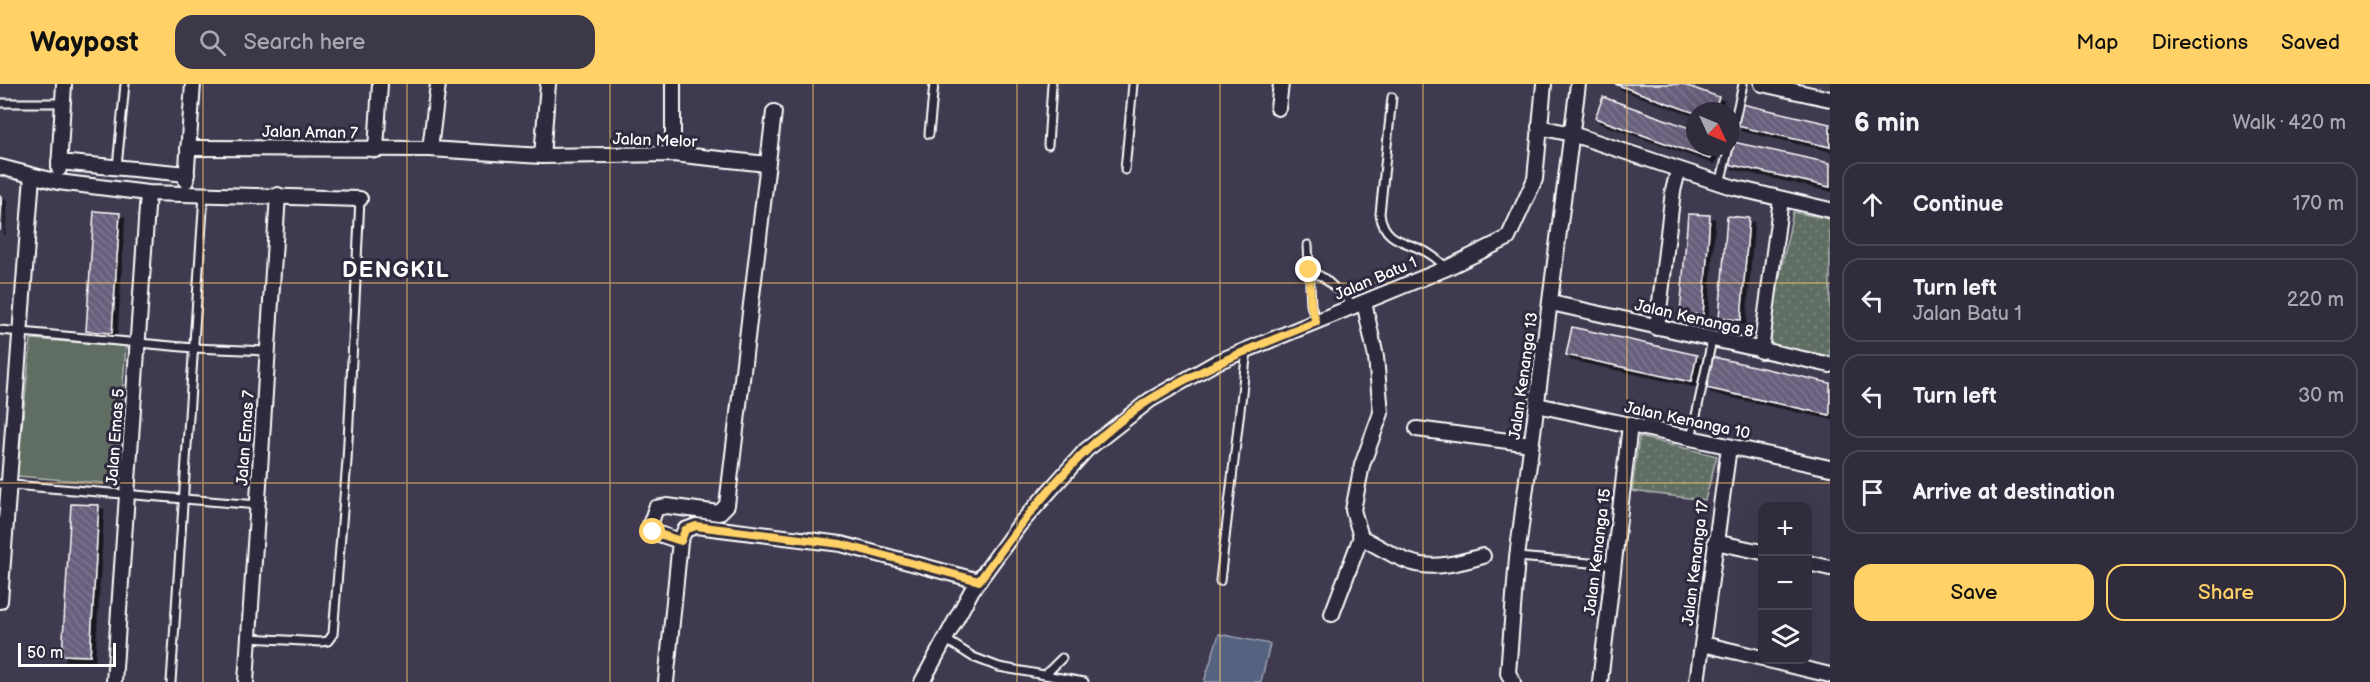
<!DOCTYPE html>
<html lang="en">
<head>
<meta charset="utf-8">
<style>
	body { margin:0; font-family:"Balsamiq Sans",sans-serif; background:#3c3847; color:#f1f3f6 }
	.controls { position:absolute; right:18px; bottom:18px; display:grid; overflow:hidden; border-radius:12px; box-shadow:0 6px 24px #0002 }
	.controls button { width:54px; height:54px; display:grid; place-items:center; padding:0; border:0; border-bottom:2px solid #4b4856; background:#302c3c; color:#f1f3f6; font:30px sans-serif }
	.compass { position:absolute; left:1686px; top:18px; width:54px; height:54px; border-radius:50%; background:#302c3c; box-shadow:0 6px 24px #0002; rotate:134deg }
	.scale { position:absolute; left:18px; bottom:15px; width:98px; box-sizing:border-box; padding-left:6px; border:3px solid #fff; border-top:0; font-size:16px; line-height:21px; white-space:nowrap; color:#fff; -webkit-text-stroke:4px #2f2a3d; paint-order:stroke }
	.stop { position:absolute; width:18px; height:18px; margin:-14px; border:4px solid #ffd166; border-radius:50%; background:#fff }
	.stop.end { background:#ffd166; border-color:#fff; box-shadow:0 2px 6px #0008 }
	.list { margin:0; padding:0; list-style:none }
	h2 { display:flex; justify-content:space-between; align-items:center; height:78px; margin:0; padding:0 24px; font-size:26px }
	h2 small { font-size:20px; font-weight:400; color:#a8a7af }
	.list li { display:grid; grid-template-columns:39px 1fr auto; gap:18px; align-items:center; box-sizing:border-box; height:84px; margin:0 12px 12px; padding:0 12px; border:2px solid #4b4856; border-radius:18px }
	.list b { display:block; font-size:22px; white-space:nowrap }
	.list p { margin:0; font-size:20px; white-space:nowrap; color:#a8a7af }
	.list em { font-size:20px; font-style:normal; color:#a8a7af }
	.actions { display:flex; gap:12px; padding:18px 24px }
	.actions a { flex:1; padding:14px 0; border:2px solid #ffd166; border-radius:18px; text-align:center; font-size:21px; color:#ffd166 }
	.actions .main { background:#ffd166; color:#111 }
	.icon { flex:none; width:33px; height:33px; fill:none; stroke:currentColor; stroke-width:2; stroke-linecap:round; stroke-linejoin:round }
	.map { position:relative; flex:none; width:1830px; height:598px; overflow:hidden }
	header { display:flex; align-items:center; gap:36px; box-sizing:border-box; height:84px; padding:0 30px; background:#ffd166; color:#111 }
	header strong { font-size:28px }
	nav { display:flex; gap:33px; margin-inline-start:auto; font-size:21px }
	.search { width:420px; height:54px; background:#3c3847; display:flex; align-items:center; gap:15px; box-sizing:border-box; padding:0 21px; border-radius:18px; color:#a8a7af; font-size:22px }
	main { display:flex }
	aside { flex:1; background:#302c3c }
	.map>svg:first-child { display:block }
	.grass { fill:url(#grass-dots); stroke:#afb6b1; stroke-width:1.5 }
	.garden { fill:#5f6d63; stroke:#afb6b1; stroke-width:1.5 }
	.water { fill:#576480; stroke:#9aa2b3; stroke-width:1.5 }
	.building { fill:url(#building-back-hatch); stroke:#fff; stroke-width:1.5; filter:url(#shadow) }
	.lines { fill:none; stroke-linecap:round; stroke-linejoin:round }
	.service-casing { stroke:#fff; stroke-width:11 }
	.minor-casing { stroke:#fff; stroke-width:18 }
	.service { stroke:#2f2a3d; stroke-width:7 }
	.minor { stroke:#2f2a3d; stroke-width:14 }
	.route { stroke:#ffd166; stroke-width:8 }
	.grid { fill:none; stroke:#ffd166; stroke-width:1.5; stroke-opacity:0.55 }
	.labels { text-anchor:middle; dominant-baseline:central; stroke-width:6; stroke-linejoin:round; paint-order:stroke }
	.street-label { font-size:16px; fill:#fff; stroke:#2f2a3d }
	.district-label { font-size:22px; font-weight:bold; letter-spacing:1.5px; fill:#fff; stroke:#2f2a3d }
</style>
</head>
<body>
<header>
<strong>Waypost</strong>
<div class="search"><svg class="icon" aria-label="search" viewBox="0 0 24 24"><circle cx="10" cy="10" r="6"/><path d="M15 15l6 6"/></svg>Search here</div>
<nav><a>Map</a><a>Directions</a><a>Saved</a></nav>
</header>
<main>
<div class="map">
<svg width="1830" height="598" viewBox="0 0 1830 598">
	<defs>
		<pattern id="grass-dots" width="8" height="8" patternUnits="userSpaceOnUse" patternTransform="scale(1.5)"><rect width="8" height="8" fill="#5f6d63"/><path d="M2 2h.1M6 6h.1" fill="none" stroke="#77837a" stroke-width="1.8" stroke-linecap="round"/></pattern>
		<pattern id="building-back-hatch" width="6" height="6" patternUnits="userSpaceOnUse" patternTransform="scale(1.5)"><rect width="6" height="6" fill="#675e7b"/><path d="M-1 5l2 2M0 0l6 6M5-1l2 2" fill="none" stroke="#7e768f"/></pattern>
		<filter id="shadow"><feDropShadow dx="4.5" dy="4.5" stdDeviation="0" flood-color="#0009"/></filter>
	</defs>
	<rect width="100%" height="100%" fill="#403a50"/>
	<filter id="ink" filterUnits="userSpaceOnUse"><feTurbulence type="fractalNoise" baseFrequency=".0167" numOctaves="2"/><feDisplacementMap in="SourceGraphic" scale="12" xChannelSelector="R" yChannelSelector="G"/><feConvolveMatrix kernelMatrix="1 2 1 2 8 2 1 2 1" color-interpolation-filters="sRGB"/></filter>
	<g filter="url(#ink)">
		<g class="grass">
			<path d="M1793,128L1830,135V272L1766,260Z"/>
			<path d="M1639,353L1717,372L1705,416L1632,407Z"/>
		</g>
		<path class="garden" d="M31,255L126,262L115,400L17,392Z"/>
		<path class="water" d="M1219,550L1270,560L1261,598H1204Z"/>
		<g class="building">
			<path d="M1615,0H1682L1719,13L1714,27L1695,29Z"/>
			<path d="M1603,13L1695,46V63H1714L1710,75L1595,34Z"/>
			<path d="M1742,20L1830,40V63L1737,42Z"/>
			<path d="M1733,58L1830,79V103L1728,80Z"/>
			<path d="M0,112L2,113L0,147Z"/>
			<path d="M94,127L120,129L112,249L86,247Z"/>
			<path d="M1688,130L1710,131L1703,231L1680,230Z"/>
			<path d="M1727,132L1749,134L1741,236L1719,234Z"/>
			<path d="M1572,243L1697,271L1691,298L1566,271Z"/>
			<path d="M1713,273L1830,299V331L1706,304Z"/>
			<path d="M71,420L99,421L90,572L62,571Z"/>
		</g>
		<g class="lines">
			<g class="service-casing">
				<g id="service">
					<path d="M1392,13L1380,130C1385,160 1407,156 1428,169C1435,173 1441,179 1447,184"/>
					<path d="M0,19H63"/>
					<path d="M929,50L934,0"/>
					<path d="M1731,53L1743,0"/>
					<path d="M1048,61L1052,0"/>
					<path d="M117,83L125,0"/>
					<path d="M1125,86L1133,0"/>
					<path d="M1720,100L1729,63"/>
					<path d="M1308,161L1311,221L1316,238"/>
					<path d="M1309,186L1324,194L1355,222"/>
					<path d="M0,246L193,264L268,267"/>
					<path d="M1691,355L1712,256"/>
					<path d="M0,400L258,421"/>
					<path d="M1517,473L1614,481"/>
					<path d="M1220,497L1247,266"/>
					<path d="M249,554L321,558L328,557L333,550L347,377L360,115"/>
					<path d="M945,555L973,573L999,583L1084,598"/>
					<path d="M1046,590L1062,574"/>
					<path d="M171,598L204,111"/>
				</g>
			</g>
			<g class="minor-casing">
				<g id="minor">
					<path d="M1762,0L1830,15"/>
					<path d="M1278,24L1281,0"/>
					<path d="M1539,43L1572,50L1732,103L1830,126"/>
					<path d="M188,64L430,65L542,72L673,70L767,80"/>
					<path d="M430,65L438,0"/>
					<path d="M376,66L380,0"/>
					<path d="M673,70V0"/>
					<path d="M542,72L548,0"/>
					<path d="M59,78L187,90"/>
					<path d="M0,83L58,98L148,109L360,115"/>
					<path d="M59,85L64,0"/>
					<path d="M186,97L193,0"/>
					<path d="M1551,219L1830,281"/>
					<path d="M1657,244L1673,107L1678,87"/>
					<path d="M1761,267L1781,115"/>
					<path d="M1537,321L1830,384"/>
					<path d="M1417,345L1531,360"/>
					<path d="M1361,453C1414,483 1422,490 1483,472"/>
					<path d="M680,457L653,448L650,441L656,424L667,422L719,429L727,421L774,28"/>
					<path d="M1715,458L1762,468"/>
					<path d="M1808,479L1830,484"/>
					<path d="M0,517L32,92"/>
					<path d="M1332,530L1361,453L1353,426L1362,381L1381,329L1376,273L1364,218"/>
					<path d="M1703,560L1762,574"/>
					<path d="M1768,576L1830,591"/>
					<path d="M114,598L148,109"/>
					<path d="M246,598L278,111"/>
					<path d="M666,598L680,457L685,446L696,442L841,460L979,497"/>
					<path d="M922,598L972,506L1020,440L1086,366L1150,316L1217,278L1447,184L1508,154L1535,95L1544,0"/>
					<path d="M1513,598L1508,589L1517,473L1578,0"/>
					<path d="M1600,598L1630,341"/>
					<path d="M1697,598L1729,363"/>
				</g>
			</g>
			<use href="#service" class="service"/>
			<use href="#minor" class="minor"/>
		</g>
	</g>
	<g class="lines" filter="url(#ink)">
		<path class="route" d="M653,448L681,457L685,446L696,442L841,460L979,497C1027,430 1080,360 1151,315C1203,283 1260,261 1316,238L1311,221L1309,186"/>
	</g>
	<path class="grid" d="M203,0V598M407,0V598M610,0V598M813,0V598M1017,0V598M1220,0V598M1423,0V598M1627,0V598M0,199H1830M0,399H1830"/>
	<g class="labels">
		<g class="street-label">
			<text transform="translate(310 49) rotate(1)">Jalan Aman 7</text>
			<text transform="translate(655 57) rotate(2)">Jalan Melor</text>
			<text transform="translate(1376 195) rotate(-23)">Jalan Batu 1</text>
			<text transform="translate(1694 235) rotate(13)">Jalan Kenanga 8</text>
			<text transform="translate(1524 292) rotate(-82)">Jalan Kenanga 13</text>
			<text transform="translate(1687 337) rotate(12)">Jalan Kenanga 10</text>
			<text transform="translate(116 353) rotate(-86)">Jalan Emas 5</text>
			<text transform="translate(246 354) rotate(-86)">Jalan Emas 7</text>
			<text transform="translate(1598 468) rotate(-83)">Jalan Kenanga 15</text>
			<text transform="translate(1696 479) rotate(-83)">Jalan Kenanga 17</text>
		</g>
		<g class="district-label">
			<text x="396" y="186">DENGKIL</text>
		</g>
	</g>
</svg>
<div class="controls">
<button>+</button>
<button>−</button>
<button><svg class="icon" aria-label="layers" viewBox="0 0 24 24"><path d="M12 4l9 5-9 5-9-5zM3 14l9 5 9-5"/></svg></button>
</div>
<svg class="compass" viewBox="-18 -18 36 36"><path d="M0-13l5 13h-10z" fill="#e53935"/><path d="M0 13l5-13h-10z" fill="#a8a7af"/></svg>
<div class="scale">50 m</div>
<div class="stop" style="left:653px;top:448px"></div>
<div class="stop end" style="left:1309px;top:186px"></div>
</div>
<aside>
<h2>6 min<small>Walk · 420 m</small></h2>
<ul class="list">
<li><svg class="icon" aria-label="ahead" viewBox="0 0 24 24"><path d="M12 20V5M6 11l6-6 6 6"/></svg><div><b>Continue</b></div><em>170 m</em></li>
<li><svg class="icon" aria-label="left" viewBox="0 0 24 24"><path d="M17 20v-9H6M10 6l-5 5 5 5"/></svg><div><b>Turn left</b><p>Jalan Batu 1</p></div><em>220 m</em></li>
<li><svg class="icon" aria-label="left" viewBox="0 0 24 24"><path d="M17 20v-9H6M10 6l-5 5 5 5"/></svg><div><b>Turn left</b></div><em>30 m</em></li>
<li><svg class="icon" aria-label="arrive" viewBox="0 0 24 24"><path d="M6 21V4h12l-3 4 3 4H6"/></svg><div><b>Arrive at destination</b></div></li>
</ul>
<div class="actions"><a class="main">Save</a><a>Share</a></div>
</aside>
</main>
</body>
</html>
